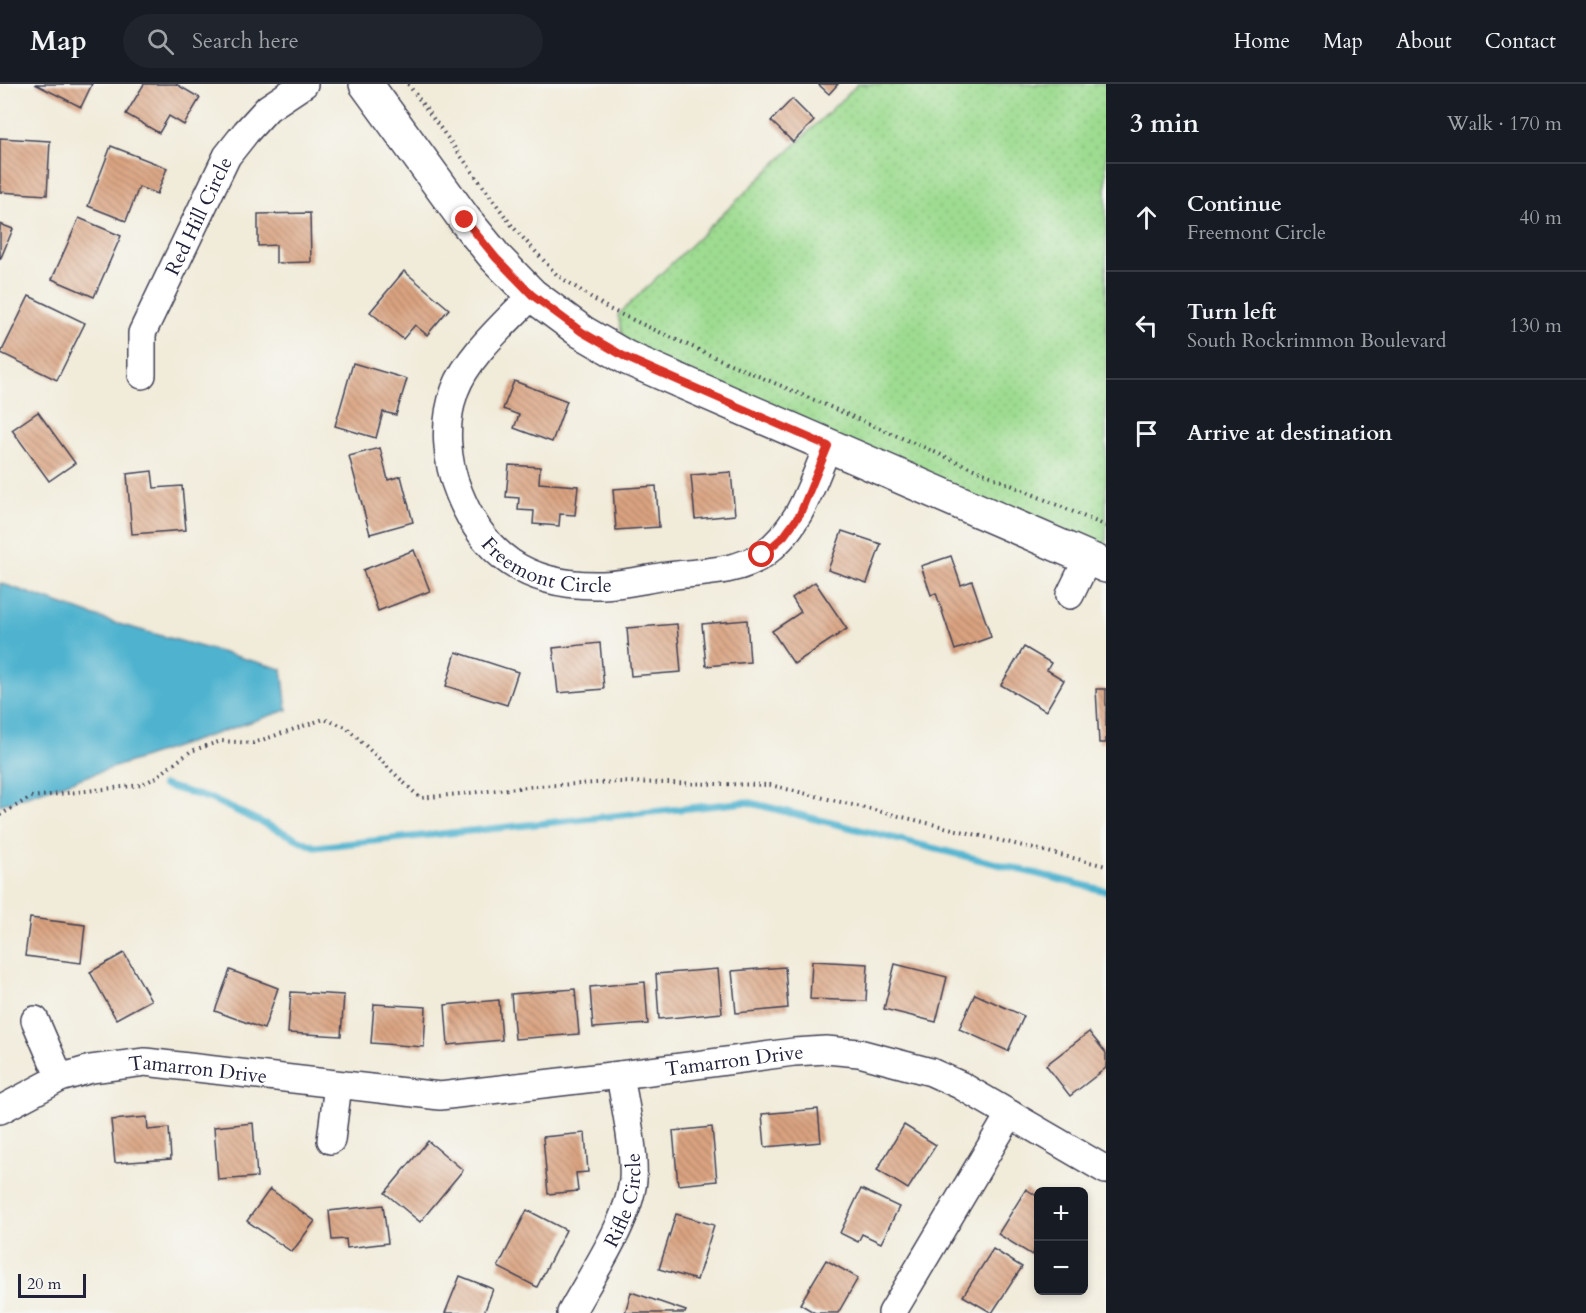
<!DOCTYPE html>
<html lang="en">
<head>
<meta charset="utf-8">
<style>
	body { margin:0; font-family:Cardo,serif; background:#20242c; color:#f1f3f6 }
	.controls { position:absolute; right:18px; bottom:18px; display:grid; overflow:hidden; border-radius:9px; box-shadow:0 3px 9px #0003 }
	.controls button { width:54px; height:54px; display:grid; place-items:center; padding:0; border:0; border-bottom:2px solid #363941; background:#171b24; color:#f1f3f6; font:30px sans-serif }
	.scale { position:absolute; left:18px; bottom:15px; width:68px; box-sizing:border-box; padding-left:6px; border:3px solid #22223b; border-top:0; font-size:16px; line-height:21px; white-space:nowrap; color:#22223b; -webkit-text-stroke:4px #f6f6f2; paint-order:stroke }
	.stop { position:absolute; width:18px; height:18px; margin:-14px; border:4px solid #d93025; border-radius:50%; background:#fff }
	.stop.end { background:#d93025; border-color:#fff; box-shadow:0 2px 6px #0008 }
	.list { margin:0; padding:0; list-style:none }
	h2 { display:flex; justify-content:space-between; align-items:center; height:78px; margin:0; padding:0 24px; font-size:26px }
	h2 small { font-size:20px; font-weight:400; color:#9ea1a6 }
	.list li { display:grid; grid-template-columns:39px 1fr auto; gap:18px; align-items:center; box-sizing:border-box; height:108px; padding:0 24px; border-top:2px solid #363941 }
	.list b { display:block; font-size:22px; white-space:nowrap }
	.list p { margin:0; font-size:20px; white-space:nowrap; color:#9ea1a6 }
	.list em { font-size:20px; font-style:normal; color:#9ea1a6 }
	.icon { flex:none; width:33px; height:33px; fill:none; stroke:currentColor; stroke-width:2; stroke-linecap:round; stroke-linejoin:round }
	.map { position:relative; flex:none; width:1106px; height:1229px; overflow:hidden }
	header { display:flex; align-items:center; gap:36px; box-sizing:border-box; height:84px; padding:0 30px; background:#171b24; border-bottom:2px solid #363941 }
	header strong { font-size:28px }
	nav { display:flex; gap:33px; margin-inline-start:auto; font-size:21px }
	.search { width:420px; height:54px; background:#20242c; display:flex; align-items:center; gap:15px; box-sizing:border-box; padding:0 21px; border-radius:33px; color:#9ea1a6; font-size:22px }
	main { display:flex }
	aside { flex:1; background:#171b24 }
	.map>svg:first-child { display:block }
	.grass { fill:url(#grass-dots); stroke:#607f66; stroke-width:1.5 }
	.water { fill:#50b3cf; stroke:#396a85; stroke-width:1.5 }
	.lines { fill:none; stroke-linecap:round; stroke-linejoin:round }
	.stream { stroke:#50b3cf; stroke-width:7 }
	.building { fill:url(#building-back-hatch) }
	.street-casing { stroke:#414053; stroke-width:30 }
	.secondary-casing { stroke:#414053; stroke-width:36 }
	.path { stroke:#414053; stroke-width:4; stroke-dasharray:1.5 4.5; stroke-linecap:butt }
	.street { stroke:#fff; stroke-width:27 }
	.secondary { stroke:#fff; stroke-width:33 }
	.route { stroke:#d93025; stroke-width:8 }
	.labels { text-anchor:middle; dominant-baseline:central; stroke-width:4.5; stroke-linejoin:round; paint-order:stroke }
	.street-label { font-size:20px; fill:#22223b; stroke:#f6f6f2 }
</style>
</head>
<body>
<header>
<strong>Map</strong>
<div class="search"><svg class="icon" aria-label="search" viewBox="0 0 24 24"><circle cx="10" cy="10" r="6"/><path d="M15 15l6 6"/></svg>Search here</div>
<nav><a>Home</a><a>Map</a><a>About</a><a>Contact</a></nav>
</header>
<main>
<div class="map">
<svg width="1106" height="1229" viewBox="0 0 1106 1229">
	<defs>
		<pattern id="grass-dots" width="8" height="8" patternUnits="userSpaceOnUse" patternTransform="scale(1.5)"><rect width="8" height="8" fill="#9edc91"/><path d="M2 2h.1M6 6h.1" fill="none" stroke="#88bc7e" stroke-width="1.8" stroke-linecap="round"/></pattern>
		<pattern id="building-back-hatch" width="6" height="6" patternUnits="userSpaceOnUse" patternTransform="scale(1.5)"><rect width="6" height="6" fill="#daa380"/><path d="M-1 5l2 2M0 0l6 6M5-1l2 2" fill="none" stroke="#b0846a"/></pattern>
	</defs>
	<rect width="100%" height="100%" fill="#f6f6f2"/>
	<filter id="ink" filterUnits="userSpaceOnUse"><feTurbulence type="fractalNoise" baseFrequency=".0167" numOctaves="2"/><feDisplacementMap in="SourceGraphic" scale="12" xChannelSelector="R" yChannelSelector="G"/><feConvolveMatrix kernelMatrix="1 2 1 2 8 2 1 2 1" color-interpolation-filters="sRGB"/></filter>
	<filter id="wash" filterUnits="userSpaceOnUse"><feTurbulence type="fractalNoise" baseFrequency=".008" numOctaves="4" result="noise"/><feDisplacementMap in="SourceGraphic" scale="24" xChannelSelector="R" yChannelSelector="G"/><feGaussianBlur stdDeviation="1.35" result="paint"/><feColorMatrix in="noise" values="0 0 0 0 0 0 0 0 0 0 0 0 0 0 0 0 0 1.4 0 .05"/><feComposite in="paint" operator="in"/></filter>
	<g filter="url(#wash)">
		<rect width="100%" height="100%" fill="#f1ebd9"/>
		<path class="grass" d="M858,0H1106V485L627,274L618,231Z"/>
		<path class="water" d="M0,499L115,539L282,585L287,626L0,721Z"/>
		<g class="lines">
			<path class="stream" d="M163,701L211,715L315,763L747,718L1106,807"/>
		</g>
		<g id="blocks">
			<g class="building">
				<path d="M35,0H92L81,23Z"/>
				<path d="M144,0H176L200,14L184,41L169,32L159,49L126,30Z"/>
				<path d="M818,0H838L829,10Z"/>
				<path d="M792,15L814,37L793,58L771,37Z"/>
				<path d="M0,54L50,57L47,111L0,108Z"/>
				<path d="M111,62L167,84L157,110L139,103L126,137L88,122Z"/>
				<path d="M310,129L311,178L276,179V161L258,162V130Z"/>
				<path d="M79,134L121,152L94,213L52,195Z"/>
				<path d="M0,140L13,145L0,176Z"/>
				<path d="M404,187L449,225L427,251L415,241L403,255L370,228Z"/>
				<path d="M29,212L85,239L57,296L1,269Z"/>
				<path d="M353,279L407,295L396,331L383,328L376,354L335,342Z"/>
				<path d="M514,297L567,317L552,358L514,344L519,331L503,325Z"/>
				<path d="M38,328L75,379L49,397L12,346Z"/>
				<path d="M380,364L388,396L401,392L413,438L370,450L349,372Z"/>
				<path d="M509,381L540,383L539,399L578,402L575,431L560,430L559,442L533,440L534,427L518,426L519,414L506,413Z"/>
				<path d="M152,387L154,404L182,402L186,446L132,450L127,390Z"/>
				<path d="M731,388L735,431L695,435L691,391Z"/>
				<path d="M656,402L659,443L616,446L613,405Z"/>
				<path d="M842,447L881,460L867,499L828,486Z"/>
				<path d="M414,466L430,507L378,527L363,486Z"/>
				<path d="M951,472L961,501L972,497L991,553L955,566L936,509L931,511L921,482Z"/>
				<path d="M815,498L847,545L794,580L772,547L801,528L792,514Z"/>
				<path d="M747,536L750,578L706,582L702,540Z"/>
				<path d="M677,540L681,588L631,592L627,544Z"/>
				<path d="M600,559L604,605L558,609L553,564Z"/>
				<path d="M1024,563L1051,579L1047,586L1064,596L1046,627L1001,601Z"/>
				<path d="M456,568L518,588L507,621L446,602Z"/>
				<path d="M1096,605H1106V659H1099Z"/>
				<path d="M30,834L85,841L81,879L25,872Z"/>
				<path d="M124,869L151,916L116,935L90,888Z"/>
				<path d="M812,877L868,880L866,917L810,915Z"/>
				<path d="M895,880L947,893L936,938L884,925Z"/>
				<path d="M785,883L788,924L736,929L732,887Z"/>
				<path d="M718,885L722,929L659,935L656,890Z"/>
				<path d="M230,886L278,904L264,945L215,927Z"/>
				<path d="M645,898L648,940L593,944L590,903Z"/>
				<path d="M575,905L579,950L515,955L511,910Z"/>
				<path d="M291,908L344,911L341,952L288,949Z"/>
				<path d="M975,910L1024,932L1008,967L959,945Z"/>
				<path d="M499,916L502,956L448,961L445,921Z"/>
				<path d="M374,920L426,923L424,963L371,959Z"/>
				<path d="M1089,948L1106,969V984L1070,1012L1046,981Z"/>
				<path d="M818,1025L821,1058L765,1063L762,1030Z"/>
				<path d="M147,1033L148,1046L169,1044L171,1075L115,1079L111,1036Z"/>
				<path d="M253,1039L257,1093L218,1096L214,1043Z"/>
				<path d="M904,1041L936,1061L908,1105L877,1086Z"/>
				<path d="M712,1043L717,1097L678,1101L673,1047Z"/>
				<path d="M585,1049L588,1088L576,1089L578,1107L548,1110L543,1053Z"/>
				<path d="M428,1057L463,1086L420,1138L385,1109Z"/>
				<path d="M270,1105L315,1137L292,1168L247,1137Z"/>
				<path d="M861,1105L899,1123L881,1159L862,1150L858,1158L840,1149Z"/>
				<path d="M1026,1105L1038,1113V1160L1032,1171L998,1150Z"/>
				<path d="M383,1121L388,1159L347,1164L346,1155L332,1156L329,1127Z"/>
				<path d="M527,1126L566,1146L537,1203L498,1183Z"/>
				<path d="M676,1130L714,1141L697,1196L659,1185Z"/>
				<path d="M993,1165L1022,1183L992,1229L963,1212Z"/>
				<path d="M826,1176L858,1194L838,1229H815L800,1220Z"/>
				<path d="M460,1192L493,1205L484,1229H445Z"/>
				<path d="M631,1208L686,1227L685,1229H625Z"/>
			</g>
		</g>
	</g>
	<g filter="url(#ink)">
		<use href="#blocks" fill-opacity="0" stroke="#414053" stroke-width="1.5"/>
		<g class="lines">
			<g class="street-casing">
				<g id="street">
					<path id="s1" d="M532,211C506,239 468,271 455,306C443,338 446,378 459,409C484,472 527,501 595,501C618,502 644,495 667,492C698,488 738,489 764,470C800,443 811,402 828,362"/>
					<path id="s2" d="M142,291V249L227,72L246,48L268,24L304,0"/>
					<path d="M1070,511L1088,474"/>
					<path d="M35,936L60,994"/>
					<path id="s3" d="M0,1026L60,994L91,985L145,978L440,1012L620,991L794,968L826,966L859,969L931,988L960,1001L1106,1086"/>
					<path d="M331,1056L338,1001"/>
					<path id="s4" d="M571,1229C591,1192 629,1137 633,1096C635,1066 625,1022 620,991"/>
					<path d="M892,1229L1010,1030"/>
				</g>
			</g>
			<g class="secondary-casing">
				<path id="secondary" d="M366,0L465,136L496,174L532,211L582,248L627,274L1106,482"/>
			</g>
			<g class="path">
				<path d="M408,0L513,143L557,191L609,225L712,272L1106,442"/>
				<path d="M0,731L31,713L141,701L155,694L191,667L221,657L253,659L324,635L346,643L420,714L537,702L618,698L770,701L1106,782"/>
			</g>
			<use href="#street" class="street"/>
			<use href="#secondary" class="secondary"/>
		</g>
	</g>
	<g class="lines" filter="url(#ink)">
		<path class="route" d="M465,136L496,174L532,211L582,248L627,274L828,362L800,430L784,452L762,471"/>
	</g>
	<g class="labels">
		<g class="street-label">
			<text stroke="none"><textPath href="#s2" startOffset="172">Red Hill Circle</textPath></text>
			<text stroke="none"><textPath href="#s1" startOffset="352">Freemont Circle</textPath></text>
			<text stroke="none"><textPath href="#s3" startOffset="748">Tamarron Drive</textPath></text>
			<text stroke="none"><textPath href="#s3" startOffset="208">Tamarron Drive</textPath></text>
			<text stroke="none"><textPath href="#s4" startOffset="126">Rifle Circle</textPath></text>
		</g>
	</g>
</svg>
<div class="controls">
<button>+</button>
<button>−</button>
</div>
<div class="scale">20 m</div>
<div class="stop" style="left:762px;top:471px"></div>
<div class="stop end" style="left:465px;top:136px"></div>
</div>
<aside>
<h2>3 min<small>Walk · 170 m</small></h2>
<ul class="list">
<li><svg class="icon" aria-label="ahead" viewBox="0 0 24 24"><path d="M12 20V5M6 11l6-6 6 6"/></svg><div><b>Continue</b><p>Freemont Circle</p></div><em>40 m</em></li>
<li><svg class="icon" aria-label="left" viewBox="0 0 24 24"><path d="M17 20v-9H6M10 6l-5 5 5 5"/></svg><div><b>Turn left</b><p>South Rockrimmon Boulevard</p></div><em>130 m</em></li>
<li><svg class="icon" aria-label="arrive" viewBox="0 0 24 24"><path d="M6 21V4h12l-3 4 3 4H6"/></svg><div><b>Arrive at destination</b></div></li>
</ul>
</aside>
</main>
</body>
</html>
